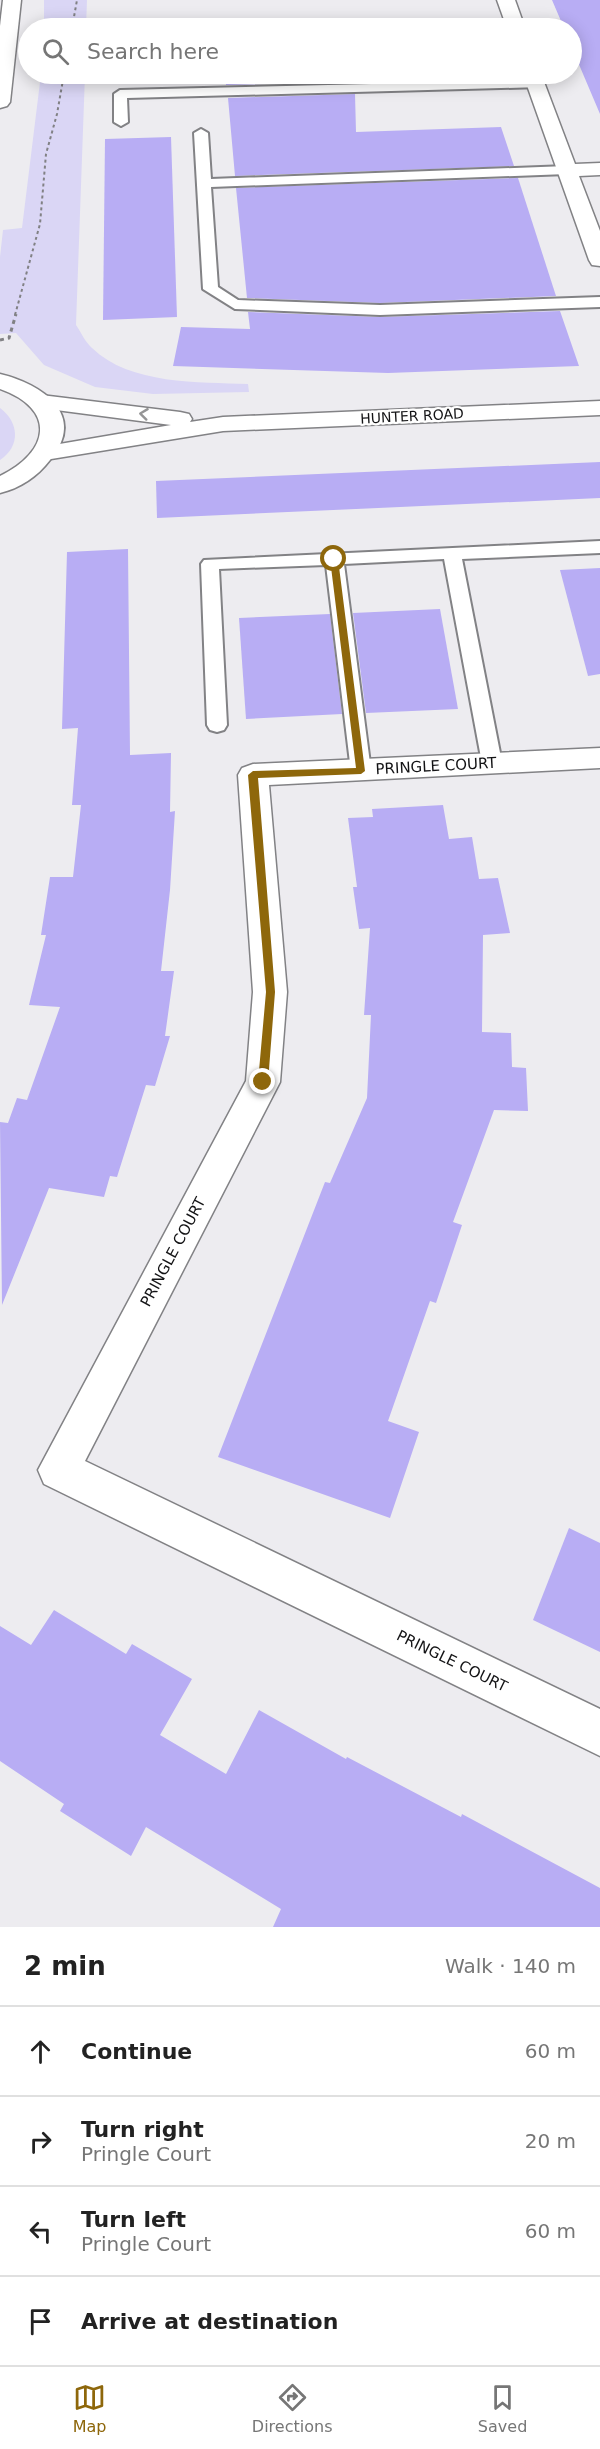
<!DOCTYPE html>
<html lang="en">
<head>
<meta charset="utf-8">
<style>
	body { margin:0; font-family:"DejaVu Sans",sans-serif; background:#f2f2f2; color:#222 }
	.stop { position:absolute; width:18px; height:18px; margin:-14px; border:4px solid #8e670b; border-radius:50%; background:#fff }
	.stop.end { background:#8e670b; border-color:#fff; box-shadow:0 2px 6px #0008 }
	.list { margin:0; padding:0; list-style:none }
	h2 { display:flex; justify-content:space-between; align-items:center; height:78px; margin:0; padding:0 24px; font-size:26px }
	h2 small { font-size:20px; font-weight:400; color:#767676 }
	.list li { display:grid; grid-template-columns:39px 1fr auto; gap:18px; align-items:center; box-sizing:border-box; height:90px; padding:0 24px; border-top:2px solid #e0e0e0 }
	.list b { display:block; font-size:22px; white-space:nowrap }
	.list p { margin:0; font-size:20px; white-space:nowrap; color:#767676 }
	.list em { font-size:20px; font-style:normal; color:#767676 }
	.icon { flex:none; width:33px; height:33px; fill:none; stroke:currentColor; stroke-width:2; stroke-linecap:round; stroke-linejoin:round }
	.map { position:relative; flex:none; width:600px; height:1927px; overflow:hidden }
	.search { position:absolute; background:#fff; box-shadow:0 3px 15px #0003; left:18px; right:18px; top:18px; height:66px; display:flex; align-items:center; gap:15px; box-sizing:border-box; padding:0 21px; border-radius:33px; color:#767676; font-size:22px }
	.sheet { height:438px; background:#fff }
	nav { display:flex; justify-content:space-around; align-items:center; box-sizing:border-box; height:84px; border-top:2px solid #e0e0e0; background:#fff; font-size:16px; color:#767676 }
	nav a { display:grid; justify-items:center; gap:3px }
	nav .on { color:#8e670b }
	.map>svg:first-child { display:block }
	.green { fill:#dad6f5 }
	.building { fill:#b8adf4 }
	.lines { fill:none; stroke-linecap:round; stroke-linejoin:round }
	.service-casing { stroke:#828285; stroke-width:4 }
	.minor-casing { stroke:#828285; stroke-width:3 }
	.tertiary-casing { stroke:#828285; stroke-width:3 }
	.path-far1 { stroke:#818184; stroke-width:2; stroke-dasharray:3 3; stroke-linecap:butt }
	.path { stroke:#818184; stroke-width:3; stroke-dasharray:4 4; stroke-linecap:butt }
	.service { fill:#fff; fill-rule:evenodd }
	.minor { fill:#fff; fill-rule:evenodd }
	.tertiary { fill:#fff; fill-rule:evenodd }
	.oneway { stroke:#959596 }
	.route { fill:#8e670b }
	.labels { text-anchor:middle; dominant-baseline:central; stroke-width:4.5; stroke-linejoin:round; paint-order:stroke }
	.far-street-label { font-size:14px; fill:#131315; stroke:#fff }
	.street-label { font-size:15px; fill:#131315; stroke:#fff }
</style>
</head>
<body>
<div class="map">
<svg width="600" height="1927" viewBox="0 0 600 1927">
	<rect width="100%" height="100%" fill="#edecf0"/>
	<g class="green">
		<path d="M44,0H87L86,28H44Z"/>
		<path d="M41,74H85L76,325C81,332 85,342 92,348C130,385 199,382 248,384L249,392L153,394L95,387L44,365L16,333L0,334V257L3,230L22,228Z"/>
		<path d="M0,408C19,422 21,446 0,460Z"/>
	</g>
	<g class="building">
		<path d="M552,0H600V114L572,48V28H564Z"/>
		<path d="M225,74H355V82L226,85Z"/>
		<path d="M355,94L356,132L501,127L514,166L235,176L228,98Z"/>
		<path d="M171,137L177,317L103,320L105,139Z"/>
		<path d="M518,178L556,296L380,303L247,298L236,188Z"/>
		<path d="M560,311L579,366L388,373L173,366L181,327L250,329L248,312L380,317Z"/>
		<path d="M600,462V498L157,518L156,481Z"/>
		<path d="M128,549L130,755L171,753L170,812L175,811L170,890L161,971H174L165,1036H170L155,1086L146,1085L117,1177L110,1176L104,1197L49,1188L2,1305L0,1122L8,1123L17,1098L27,1100L60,1007L29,1005L46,935H41L50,877H73L81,805H72L78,728L62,729L67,552Z"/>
		<path d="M600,568V674L588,676L560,570Z"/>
		<path d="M440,609L458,709L366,713L353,613Z"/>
		<path d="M330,614L342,714L246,719L239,618Z"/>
		<path d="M443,805L449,839L472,837L479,879L498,878L510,933L483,935L482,1032L511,1033L512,1067L526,1068L528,1111L494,1110L453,1222L462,1225L436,1303L430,1301L388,1421L419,1432L390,1518L218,1457L325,1182L330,1183L367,1098L371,1015H364L370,928L359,929L353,887H357L348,818L373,817L372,809Z"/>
		<path d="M569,1528L600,1543V1652L533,1620Z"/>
		<path d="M54,1610L126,1654L132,1644L192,1679L160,1735L226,1774L259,1710L346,1759L347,1757L461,1817L462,1814L600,1888V1927H273L281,1909L146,1827L131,1856L60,1811L64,1804L0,1761V1626L31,1645Z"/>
	</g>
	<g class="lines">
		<g class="service-casing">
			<g id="service">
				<path d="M536,80L542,84L541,87L127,98L128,122L121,126L114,122V94L120,90Z"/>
				<path d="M201,129L208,133L211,179L567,166L574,170L567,174L211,187L218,287L238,300L380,305L600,297V307L380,315L235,309L203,289L194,133Z"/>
				<path d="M600,541V553L462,559L502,763L499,768L492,770L485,768L482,763L444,559L344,564L371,771L368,776L361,778L354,776L351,771L326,565L219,569L227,725L224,730L217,732L210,730L207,725L201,564L204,560Z"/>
			</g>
		</g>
		<g class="minor-casing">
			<g id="minor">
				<path d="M497,0H515L525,28H507Z"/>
				<path d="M523,74H541L575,164L600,163V175L579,176L600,231V266L592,265L589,260Z"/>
				<path d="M41,395L180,412L189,414L192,419L190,422L223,417L600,401V415L223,431L45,460L36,458L33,453L36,448L171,425L33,407L29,402L33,397Z"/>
				<path d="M600,748V768L269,785L287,992L280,1082L85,1461L600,1709V1756L44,1484L38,1470L246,1081L253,992L238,775L242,768L253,764Z"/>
			</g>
		</g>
		<g class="tertiary-casing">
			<g id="tertiary">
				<path d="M3,0H21L10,102L7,106L0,108V26Z"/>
				<path d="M0,374C42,384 88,415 50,460C37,477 20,488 0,493V476C50,452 57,409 0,389Z"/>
			</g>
		</g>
		<g class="path-far1">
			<path d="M72,28L77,0"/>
			<path d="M15,315L40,224L46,154L57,114L64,74"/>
		</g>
		<path class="path" d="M0,340L9,338L16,314"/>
		<use href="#service" class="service"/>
		<use href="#minor" class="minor"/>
		<use href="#tertiary" class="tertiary"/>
	</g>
	<defs><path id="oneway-chevron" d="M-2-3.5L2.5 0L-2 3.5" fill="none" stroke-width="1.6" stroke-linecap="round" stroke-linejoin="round" transform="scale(1.5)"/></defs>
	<use class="oneway" href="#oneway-chevron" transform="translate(144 414) rotate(-173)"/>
	<path class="route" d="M334,557L338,559L365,771L361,774L258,778L275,992L268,1082L263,1086L258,1082L266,992L248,775L253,771L356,768L330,559Z"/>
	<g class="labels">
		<g class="far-street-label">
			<text transform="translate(412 416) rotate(-3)">HUNTER ROAD</text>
		</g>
		<g class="street-label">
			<text transform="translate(436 766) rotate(-3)">PRINGLE COURT</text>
			<text transform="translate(173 1252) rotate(-62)">PRINGLE COURT</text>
			<text transform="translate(452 1661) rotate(26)">PRINGLE COURT</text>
		</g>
	</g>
</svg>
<div class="stop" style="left:334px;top:559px"></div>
<div class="stop end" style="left:263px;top:1082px"></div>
<div class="search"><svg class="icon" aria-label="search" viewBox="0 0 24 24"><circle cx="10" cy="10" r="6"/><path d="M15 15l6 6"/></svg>Search here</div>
</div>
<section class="sheet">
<h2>2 min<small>Walk · 140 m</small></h2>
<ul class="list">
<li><svg class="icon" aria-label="ahead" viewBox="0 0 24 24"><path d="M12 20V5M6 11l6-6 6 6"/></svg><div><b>Continue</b></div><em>60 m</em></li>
<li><svg class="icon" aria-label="right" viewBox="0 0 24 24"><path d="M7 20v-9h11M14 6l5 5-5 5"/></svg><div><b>Turn right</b><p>Pringle Court</p></div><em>20 m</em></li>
<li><svg class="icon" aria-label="left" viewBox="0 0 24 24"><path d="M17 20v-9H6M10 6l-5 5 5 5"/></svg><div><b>Turn left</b><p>Pringle Court</p></div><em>60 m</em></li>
<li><svg class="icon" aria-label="arrive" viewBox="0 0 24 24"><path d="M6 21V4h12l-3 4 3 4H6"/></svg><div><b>Arrive at destination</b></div></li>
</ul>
</section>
<nav>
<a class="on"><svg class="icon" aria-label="map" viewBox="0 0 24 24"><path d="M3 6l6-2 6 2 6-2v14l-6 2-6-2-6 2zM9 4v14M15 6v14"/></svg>Map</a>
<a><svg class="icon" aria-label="directions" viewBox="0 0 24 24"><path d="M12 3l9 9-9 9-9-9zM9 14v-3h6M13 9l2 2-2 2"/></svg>Directions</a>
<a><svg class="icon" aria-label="saved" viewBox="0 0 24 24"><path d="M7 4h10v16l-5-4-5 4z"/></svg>Saved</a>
</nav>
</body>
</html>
